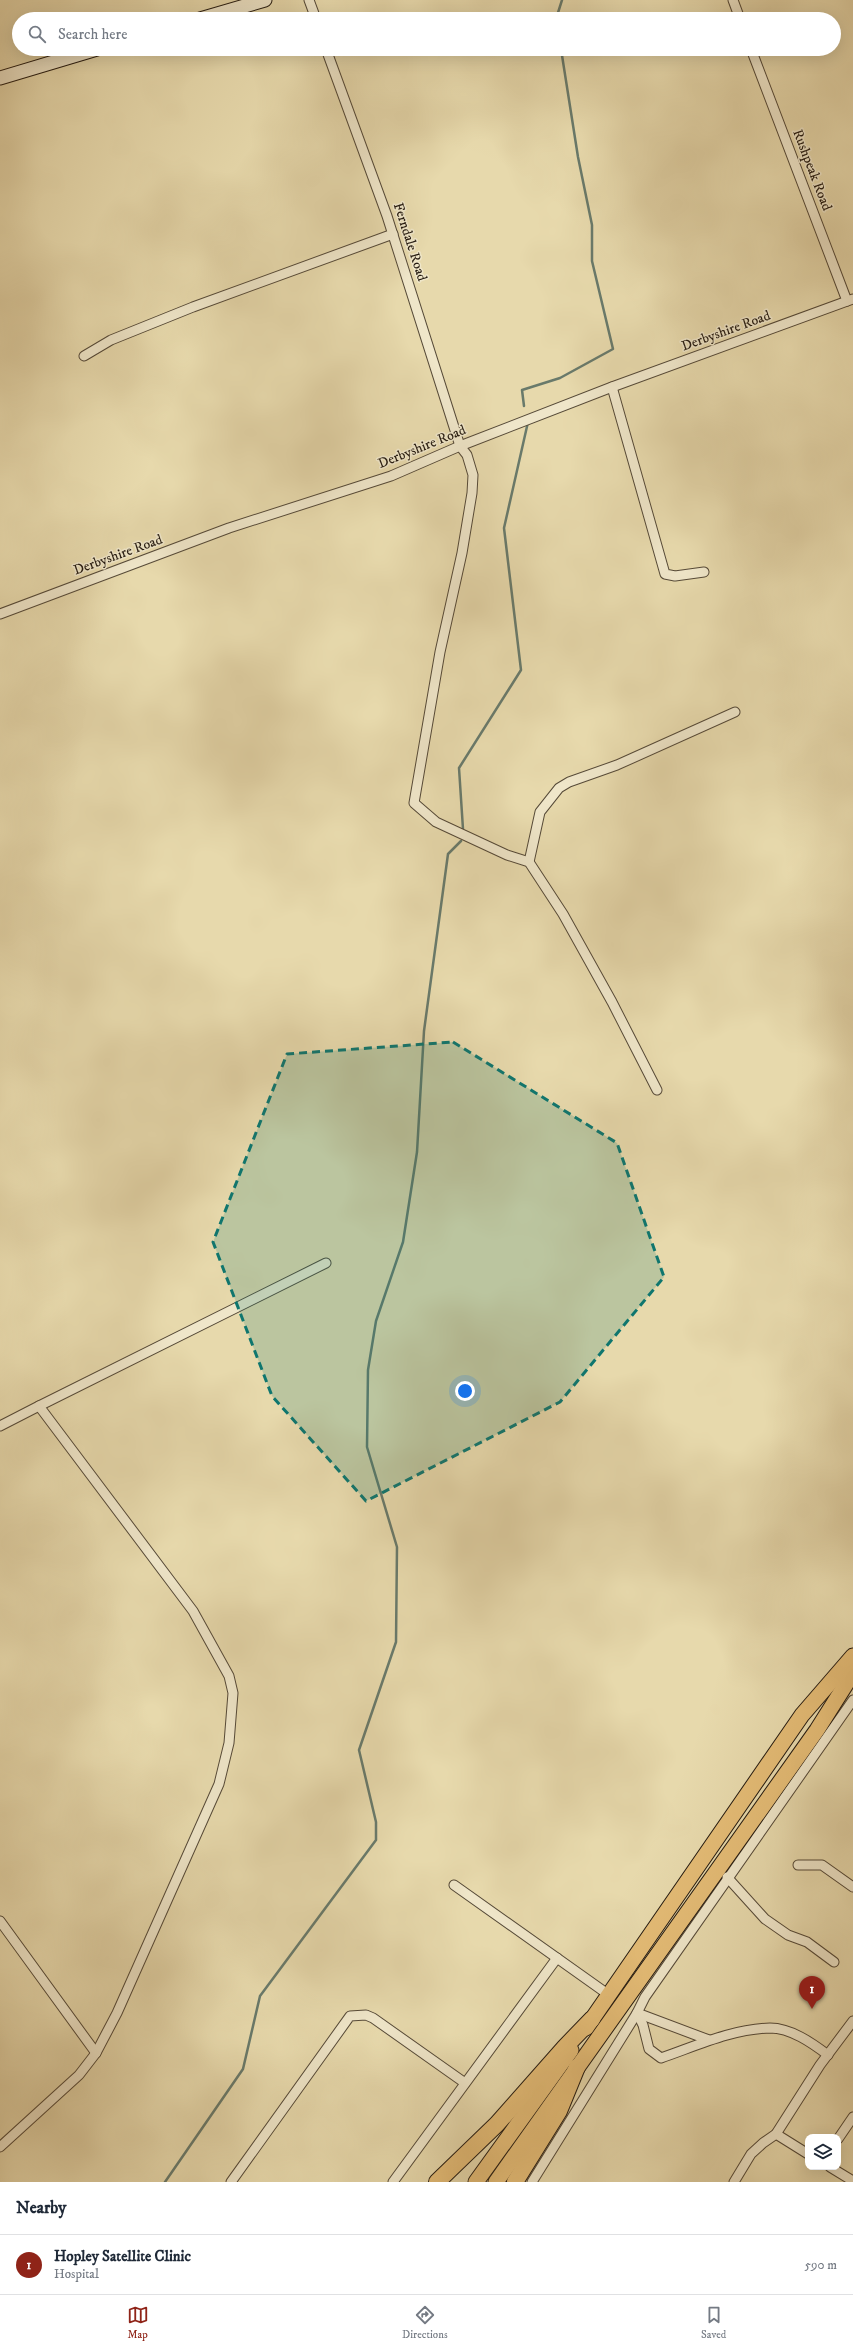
<!DOCTYPE html>
<html lang="en">
<head>
<meta charset="utf-8">
<style>
	body { margin:0; font-family:"IM FELL DW Pica",serif; background:#f2f2f3; color:#1f2937 }
	.controls { position:absolute; right:12px; bottom:12px; display:grid; overflow:hidden; border-radius:8px; box-shadow:0 4px 16px #0002 }
	.controls button { width:36px; height:36px; display:grid; place-items:center; padding:0; border:0; border-bottom:1px solid #e0e1e3; background:#fff; color:#1f2937; font:20px sans-serif }
	.you { position:absolute; left:465px; top:1391px; width:14px; height:14px; margin:-10px; border:3px solid #fff; border-radius:50%; background:#1a73e8; box-shadow:0 0 0 6px #1a73e833 }
	.badge { display:grid; place-items:center; width:26px; height:26px; border-radius:50%; background:#8f2418; color:#fff; font-size:13px; font-weight:700 }
	.pin { position:absolute; translate:-50% -33px; filter:drop-shadow(0 1px 2px #0008) }
	.pin::after { content:''; position:absolute; top:21px; width:14px; height:12px; background:inherit; clip-path:polygon(0 0,100% 0,50% 100%) }
	.list { margin:0; padding:0; list-style:none }
	h2 { display:flex; justify-content:space-between; align-items:center; height:52px; margin:0; padding:0 16px; font-size:17px }
	h2 small { font-size:13px; font-weight:400; color:#747a83 }
	.list li { display:grid; grid-template-columns:26px 1fr auto; gap:12px; align-items:center; box-sizing:border-box; height:60px; padding:0 16px; border-top:1px solid #e0e1e3 }
	.list b { display:block; font-size:15px; white-space:nowrap }
	.list p { margin:0; font-size:13px; white-space:nowrap; color:#747a83 }
	.list em { font-size:13px; font-style:normal; color:#747a83 }
	.icon { flex:none; width:22px; height:22px; fill:none; stroke:currentColor; stroke-width:2; stroke-linecap:round; stroke-linejoin:round }
	.map { position:relative; flex:none; width:853px; height:2182px; overflow:hidden }
	.search { position:absolute; background:#fff; box-shadow:0 4px 16px #0002; left:12px; right:12px; top:12px; height:44px; display:flex; align-items:center; gap:10px; box-sizing:border-box; padding:0 14px; border-radius:22px; color:#747a83; font-size:15px }
	.sheet { height:112px; background:#fff }
	nav { display:flex; justify-content:space-around; align-items:center; box-sizing:border-box; height:56px; border-top:1px solid #e0e1e3; background:#fff; font-size:11px; color:#747a83 }
	nav a { display:grid; justify-items:center; gap:2px }
	nav .on { color:#8f2418 }
	.map>svg:first-child { display:block }
	.lines { fill:none; stroke-linecap:round; stroke-linejoin:round }
	.stream { stroke:#697a6b; stroke-width:2.5 }
	.minor-casing { stroke:#564a38; stroke-width:11 }
	.secondary-casing { stroke:#251b11; stroke-width:15 }
	.primary-casing { stroke:#251b11; stroke-width:17 }
	.trunk-casing { stroke:#251b11; stroke-width:18 }
	.minor { stroke:#efe6c9; stroke-width:9 }
	.secondary { stroke:#efe6c9; stroke-width:13 }
	.primary { stroke:#e4bc76; stroke-width:15 }
	.trunk { stroke:#e4bc76; stroke-width:16 }
	.marked { fill:#0f766e; fill-opacity:0.2; stroke:#0f766e; stroke-width:3; stroke-dasharray:8 5; stroke-linejoin:round }
	.labels { text-anchor:middle; dominant-baseline:central; stroke-width:3; stroke-linejoin:round; paint-order:stroke }
	.street-label { font-size:14px; fill:#251b11; stroke:#efe6c9 }
</style>
</head>
<body>
<div class="map">
<svg width="853" height="2182" viewBox="0 0 853 2182">
	<rect width="100%" height="100%" fill="#e7d9ac"/>
	<filter id="stains"><feTurbulence type="fractalNoise" baseFrequency=".005" numOctaves="4"/><feColorMatrix values="0 0 0 0 .2 0 0 0 0 .09 0 0 0 0 .02 0 0 0 .5 -.17"/></filter>
	<radialGradient id="worn" r=".72"><stop offset=".6" stop-color="#630" stop-opacity="0"/><stop offset="1" stop-color="#630" stop-opacity=".3"/></radialGradient>
	<g class="lines">
		<g class="stream">
			<path d="M556,19L562,0"/>
			<path d="M524,406L522,390L560,378L613,349L592,261V225L578,157L561,49"/>
			<path d="M463,829L459,768L521,670L504,528L528,422"/>
			<path d="M165,2182L243,2069L260,1996L376,1840V1822L359,1750L396,1642L397,1547L367,1447L368,1370L376,1321L403,1242L417,1152L424,1031L448,854L461,841"/>
		</g>
		<g class="minor-casing">
			<g id="minor">
				<path d="M309,0L316,19"/>
				<path d="M733,0L740,19"/>
				<path d="M326,49L387,216L460,446L467,455L473,475L472,493L462,553L440,652L414,803L436,822L507,855L529,862L563,914L612,1002L657,1090"/>
				<path d="M751,49L847,301"/>
				<path d="M84,356L111,340L193,307L393,234"/>
				<path d="M612,387L665,574L675,576L704,572"/>
				<path d="M0,614L229,528L391,476L460,446L612,387L853,299"/>
				<path d="M529,862L540,812L559,788L569,782L617,765L735,712"/>
				<path d="M39,1406L326,1263"/>
				<path d="M0,1426L39,1406L193,1611L229,1676L233,1693L229,1743L219,1784L117,2013L96,2053L79,2075L0,2147"/>
				<path d="M798,1865H822L853,1887"/>
				<path d="M727,1877L765,1919L788,1935L807,1942L834,1962"/>
				<path d="M454,1885L609,1995"/>
				<path d="M0,1921L96,2053"/>
				<path d="M828,2055C812,2043 791,2028 770,2028C732,2029 696,2046 661,2058L649,2049L643,2025L637,2013L645,1997L853,1700"/>
				<path d="M776,2134L808,2154"/>
				<path d="M838,2139L853,2117"/>
				<path d="M830,2167L853,2181"/>
				<path d="M231,2182L350,2016L366,2015L373,2018L465,2083"/>
				<path d="M393,2182L557,1958"/>
				<path d="M532,2182L637,2013L709,2040"/>
				<path d="M734,2182L751,2154L763,2143L776,2134L820,2065L853,2021"/>
			</g>
		</g>
		<g class="secondary-casing">
			<g id="secondary">
				<path d="M200,19L265,0"/>
				<path d="M0,78L97,49"/>
			</g>
		</g>
		<g class="primary-casing">
			<g id="primary">
				<path d="M586,2028L802,1715L853,1656"/>
				<path d="M476,2182L571,2050"/>
				<path d="M496,2182L817,1730L853,1673"/>
			</g>
		</g>
		<g class="trunk-casing">
			<g id="trunk">
				<path d="M437,2182L497,2124L565,2047L592,2019"/>
				<path d="M515,2182L559,2111L577,2067"/>
			</g>
		</g>
		<use href="#minor" class="minor"/>
		<use href="#secondary" class="secondary"/>
		<use href="#primary" class="primary"/>
		<use href="#trunk" class="trunk"/>
	</g>
	<path class="marked" d="M453,1042L617,1143L664,1277L560,1402L366,1501L272,1396L213,1242L287,1054Z"/>
	<g class="labels">
		<g class="street-label">
			<text transform="translate(812 170) rotate(69)">Rushpeak Road</text>
			<text transform="translate(410 242) rotate(72)">Ferndale Road</text>
			<text transform="translate(726 331) rotate(-20)">Derbyshire Road</text>
			<text transform="translate(422 447) rotate(-22)">Derbyshire Road</text>
			<text transform="translate(118 555) rotate(-20)">Derbyshire Road</text>
		</g>
	</g>
	<rect width="100%" height="100%" filter="url(#stains)"/>
	<rect width="100%" height="100%" fill="url(#worn)"/>
</svg>
<div class="controls">
<button><svg class="icon" aria-label="layers" viewBox="0 0 24 24"><path d="M12 4l9 5-9 5-9-5zM3 14l9 5 9-5"/></svg></button>
</div>
<div class="you"></div>
<div class="pin badge" style="left:812px;top:2009px">1</div>
<div class="search"><svg class="icon" aria-label="search" viewBox="0 0 24 24"><circle cx="10" cy="10" r="6"/><path d="M15 15l6 6"/></svg>Search here</div>
</div>
<section class="sheet">
<h2>Nearby<small></small></h2>
<ul class="list">
<li><span class="badge">1</span><div><b>Hopley Satellite Clinic</b><p>Hospital</p></div><em>590 m</em></li>
</ul>
</section>
<nav>
<a class="on"><svg class="icon" aria-label="map" viewBox="0 0 24 24"><path d="M3 6l6-2 6 2 6-2v14l-6 2-6-2-6 2zM9 4v14M15 6v14"/></svg>Map</a>
<a><svg class="icon" aria-label="directions" viewBox="0 0 24 24"><path d="M12 3l9 9-9 9-9-9zM9 14v-3h6M13 9l2 2-2 2"/></svg>Directions</a>
<a><svg class="icon" aria-label="saved" viewBox="0 0 24 24"><path d="M7 4h10v16l-5-4-5 4z"/></svg>Saved</a>
</nav>
</body>
</html>
